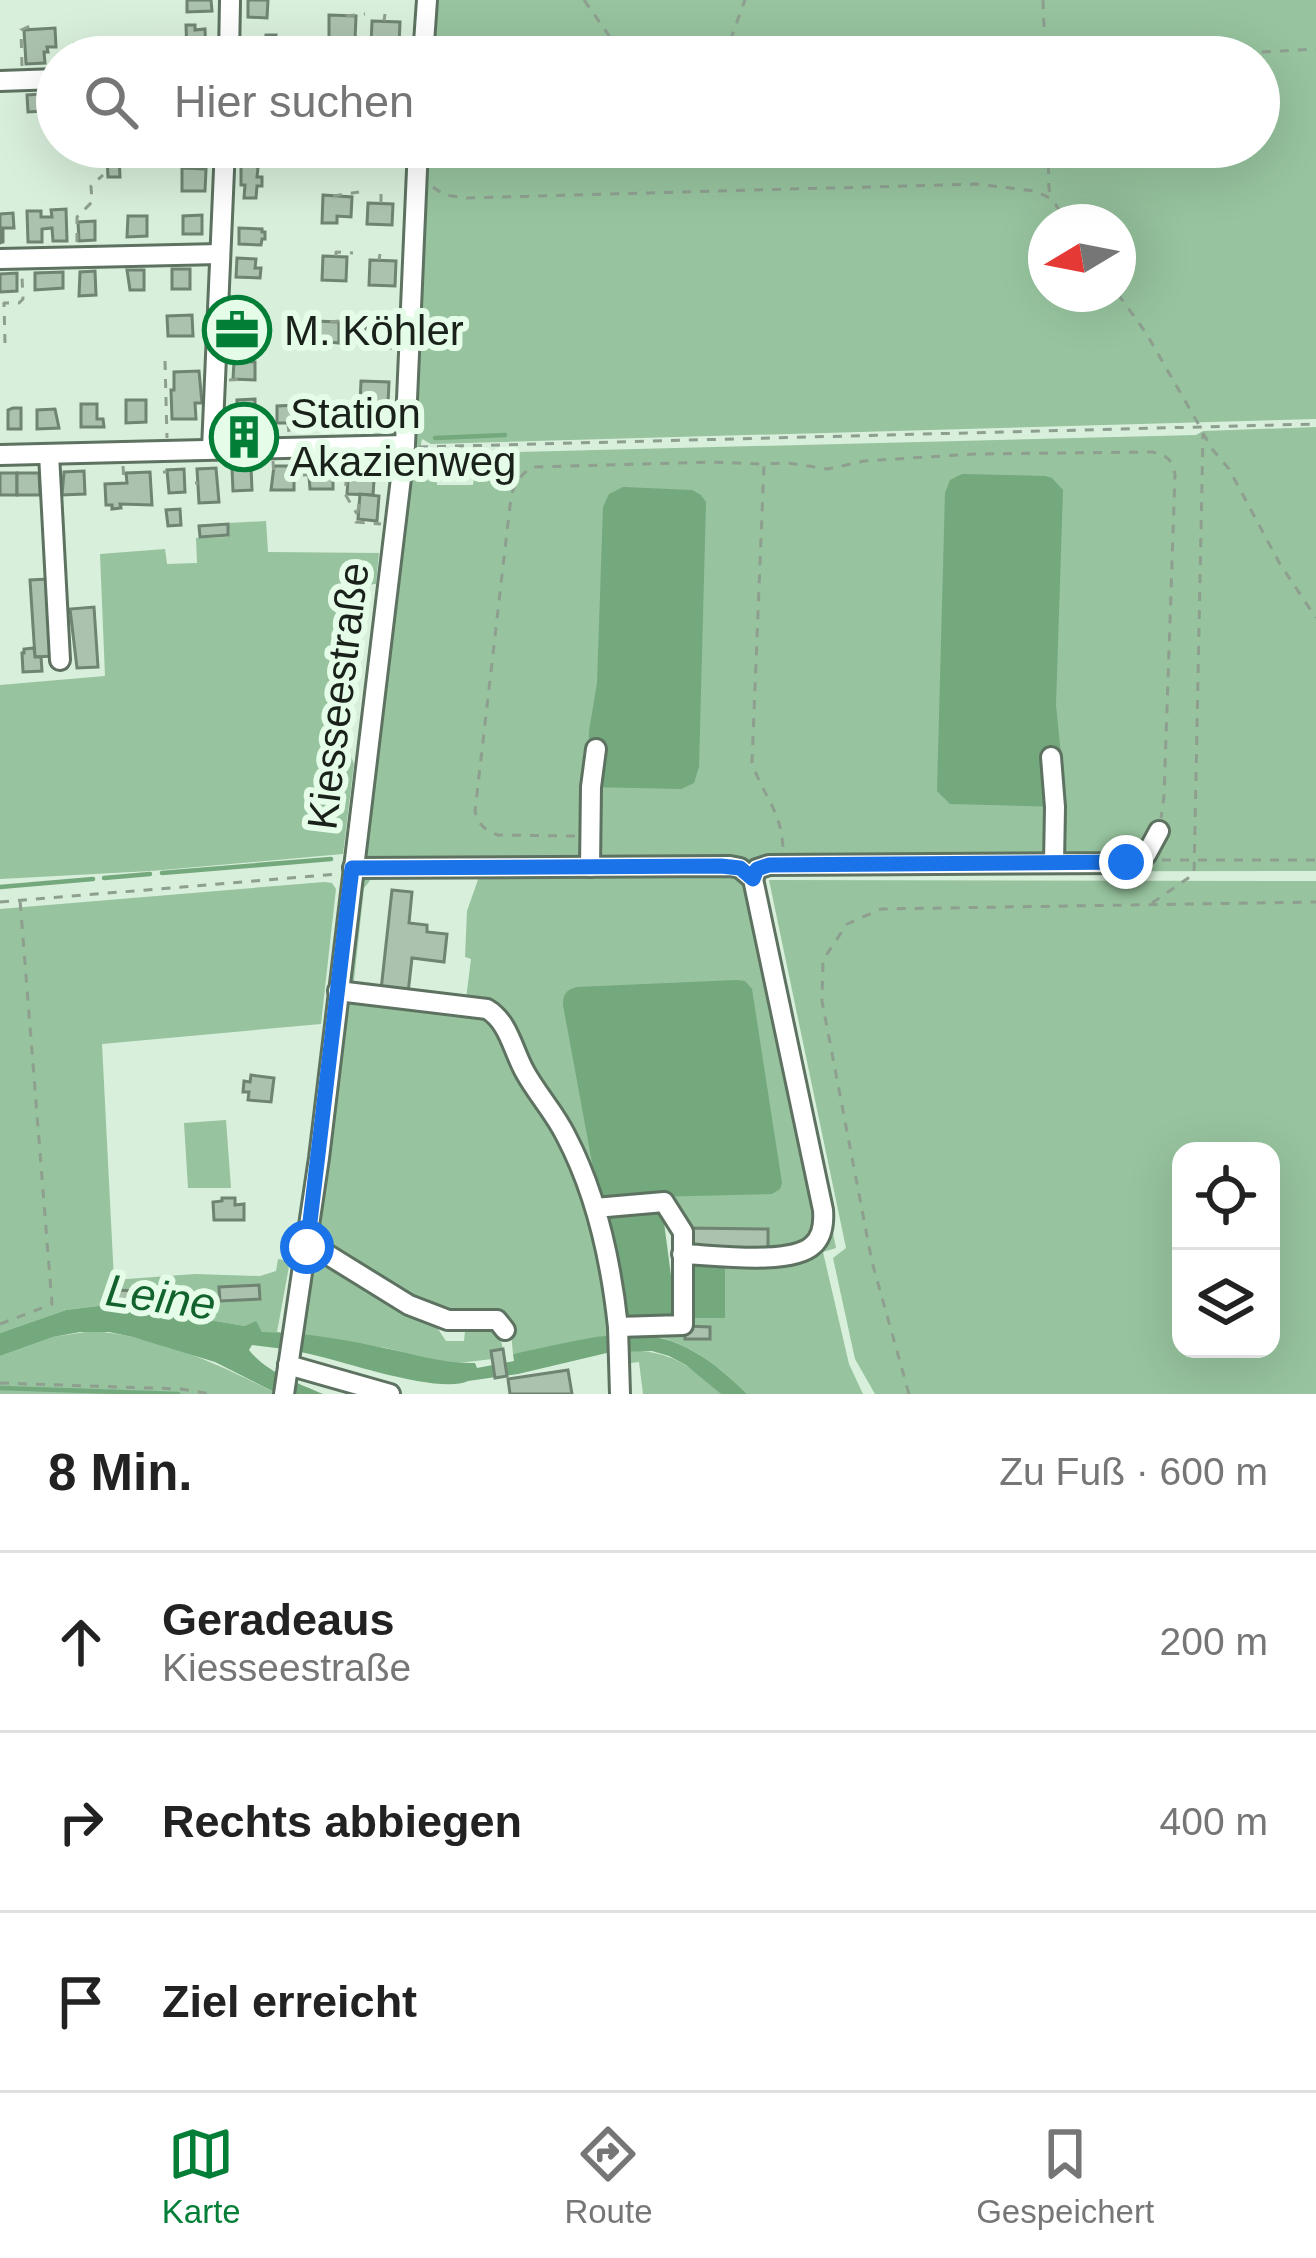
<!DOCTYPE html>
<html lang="de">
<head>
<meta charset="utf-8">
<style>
	body { margin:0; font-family:Helvetica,sans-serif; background:#f2f2f2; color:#222 }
	.controls { position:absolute; right:36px; bottom:36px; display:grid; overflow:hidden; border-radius:24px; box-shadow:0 12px 48px #0002 }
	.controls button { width:108px; height:108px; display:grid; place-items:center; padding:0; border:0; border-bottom:3px solid #e0e0e0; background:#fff; color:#222; font:60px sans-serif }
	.compass { position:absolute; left:1028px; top:204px; width:108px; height:108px; border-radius:50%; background:#fff; box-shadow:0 12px 48px #0002; rotate:260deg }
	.stop { position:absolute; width:36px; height:36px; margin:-27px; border:9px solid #1a73e8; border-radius:50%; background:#fff }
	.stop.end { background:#1a73e8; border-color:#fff; box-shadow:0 3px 12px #0008 }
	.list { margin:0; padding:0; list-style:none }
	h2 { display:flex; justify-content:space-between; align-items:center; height:156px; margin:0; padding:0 48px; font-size:51px }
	h2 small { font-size:39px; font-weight:400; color:#767676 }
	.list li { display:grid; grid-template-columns:78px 1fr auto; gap:36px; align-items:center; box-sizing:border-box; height:180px; padding:0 48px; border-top:3px solid #e0e0e0 }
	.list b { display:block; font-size:45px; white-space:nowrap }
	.list p { margin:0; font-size:39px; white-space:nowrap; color:#767676 }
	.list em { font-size:39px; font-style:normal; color:#767676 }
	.icon { flex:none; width:66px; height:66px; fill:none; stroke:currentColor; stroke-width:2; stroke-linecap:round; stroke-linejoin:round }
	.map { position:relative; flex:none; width:1316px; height:1394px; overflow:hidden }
	.search { position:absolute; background:#fff; box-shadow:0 12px 48px #0002; left:36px; right:36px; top:36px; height:132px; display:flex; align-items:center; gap:30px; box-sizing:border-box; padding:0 42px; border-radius:66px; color:#767676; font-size:45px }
	.sheet { height:696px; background:#fff }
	nav { display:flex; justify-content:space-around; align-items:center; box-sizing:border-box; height:168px; border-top:3px solid #e0e0e0; background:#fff; font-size:33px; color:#767676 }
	nav a { display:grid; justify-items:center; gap:6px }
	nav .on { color:#037e37 }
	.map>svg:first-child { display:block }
	.green { fill:#97c39e; fill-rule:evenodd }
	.water { fill:#74a87d }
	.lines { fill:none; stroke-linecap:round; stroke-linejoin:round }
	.stream { stroke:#74a87d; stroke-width:4.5 }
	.building { fill:#abc2ae; stroke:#6f8472; stroke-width:3 }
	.minor-casing { stroke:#5d7260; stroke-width:24 }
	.path { stroke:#8e9f90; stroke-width:3; stroke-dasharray:9 9; stroke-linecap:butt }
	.minor { stroke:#fff; stroke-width:18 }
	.route { stroke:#1a73e8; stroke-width:15 }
	.labels { text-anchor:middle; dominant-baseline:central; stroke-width:12; stroke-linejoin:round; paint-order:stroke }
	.poi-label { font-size:42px; fill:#19211a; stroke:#e5fce8; text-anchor:start }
	.street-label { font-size:42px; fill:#19211a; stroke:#e5fce8 }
	.water-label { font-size:45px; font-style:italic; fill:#11622d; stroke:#e5fce8 }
</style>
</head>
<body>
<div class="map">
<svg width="1316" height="1394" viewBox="0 0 1316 1394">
	<rect width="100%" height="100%" fill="#d8efdb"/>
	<g class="green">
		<path d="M432,0H1316V419L431,444L422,439L419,454H435L437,485H473L478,453L1196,435L1203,431L1316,427V871L761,872L836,1248L823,1252L849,1364L863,1394H747C711,1358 675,1332 622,1333L621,1330L685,1326L687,1318H724L725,1260C758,1259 820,1268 828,1225L756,878L761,870L768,867L1131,865C1148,860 1155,850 1161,833H1156C1150,845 1142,856 1129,860L1057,861L1060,808L1053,807L1051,848L1046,860L766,861L755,866L751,873L741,865L732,863L603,865L594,857V788L589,787L584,852L574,864L383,863V859L373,856C379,869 373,877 364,888L352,999L492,1018C526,1080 567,1136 590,1204L584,1207L589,1224H596L600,1236L615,1334L513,1354L511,1333L505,1320L497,1315H468L412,1303L321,1247L320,1253L438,1329L446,1341H464L465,1331L497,1325L503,1349L491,1351L492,1359L451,1364L386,1348L299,1334L296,1331L312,1244L358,849L410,456L424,147H1259V57H428ZM1046,222H1118V294H1046Z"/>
		<path d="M266,521L268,552L379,553L376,584L364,585L348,748L354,764L343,854L151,871L0,879V685L105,676L100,554L165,549L167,564L197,563L196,538L228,537V523Z"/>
		<path d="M722,868L746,876L819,1208L810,1244L769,1252V1229L687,1228L666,1199L600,1203L512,1037L502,1005L466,999L471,959L465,957L467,911L481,871Z"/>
		<path d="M769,880L1316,881V1394H875L855,1359L833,1258L846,1248ZM1181,1151H1271V1349H1181Z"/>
		<path d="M324,882L332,883L336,889L321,1024L102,1044L114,1280L195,1274L260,1276L276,1271L278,1259L290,1261L277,1332H262L256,1322L245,1326L115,1304L66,1310L0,1333V909Z"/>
		<path d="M226,1120L231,1188H188L184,1123Z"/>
		<path d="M92,1331C158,1336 219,1364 277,1394H0V1356L53,1337Z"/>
		<path d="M626,1350C669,1351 691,1364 721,1394H643L639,1362L624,1364Z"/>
	</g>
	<g class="water">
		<path d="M962,474L1045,476L1052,478L1063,490L1056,705L1061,755L1060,807L950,804L937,791L945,493L950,480Z"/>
		<path d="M623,487L692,490L701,495L706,502L699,767L694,783L681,789L588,787L589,731L597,683L603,507L609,494Z"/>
		<path d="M736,980L745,981L752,989L782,1183L780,1189L772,1194L611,1198L598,1195L563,1005C563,994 566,990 577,987Z"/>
		<path d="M662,1207L676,1314L627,1317L606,1211Z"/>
		<path d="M725,1260V1318H687V1263Z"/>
		<path d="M115,1304L245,1326L256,1321L262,1332C305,1332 347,1340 389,1349C418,1355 445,1364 475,1363L477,1368L514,1361L513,1354C618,1333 663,1310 747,1394H721L686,1365L669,1356L652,1351L611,1352L518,1374L468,1381C442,1394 354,1365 318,1356C296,1350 274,1348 252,1345L249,1350C266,1372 298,1383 323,1394H278L215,1362L133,1337L109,1332H80L53,1337L0,1356V1333L66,1310Z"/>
	</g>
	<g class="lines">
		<g class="stream">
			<path d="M435,438L505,435"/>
			<path d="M162,873L331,859"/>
			<path d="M104,878L150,874"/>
			<path d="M0,887L93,879"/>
			<path d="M0,1388L178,1394"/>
		</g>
	</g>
	<g class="building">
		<path d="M187,0H211L212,11L187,12Z"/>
		<path d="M248,0H268L267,18L248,17Z"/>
		<path d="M329,15L356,16L355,40H329Z"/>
		<path d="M372,21L400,22L399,46L371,45Z"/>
		<path d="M186,25H195V30L205,29L206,55L187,56Z"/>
		<path d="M55,28L56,47H47L48,52H44L45,63L26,64L24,30Z"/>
		<path d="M266,35H276L275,45L271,46L270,53L274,57H245V42L265,43Z"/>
		<path d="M152,38H178L179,54L152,56Z"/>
		<path d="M111,42H130L131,57H112Z"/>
		<path d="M92,43V50H100V57L71,56L74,44Z"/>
		<path d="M42,94H57V114H43Z"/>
		<path d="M42,94L43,111L28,112L27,95Z"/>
		<path d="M324,147H344V157L333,156L332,165H323Z"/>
		<path d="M369,147H396L395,165L368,164Z"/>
		<path d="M119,155L120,177H108L107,156Z"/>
		<path d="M244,165H254L258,168L257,177H262V186H257L256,198H244L245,185H241V167Z"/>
		<path d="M182,168L206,169L205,191H182Z"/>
		<path d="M323,195L352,197L351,217L337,216V223H322Z"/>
		<path d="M368,203L393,204L392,225L367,224Z"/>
		<path d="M66,209L67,241H53L52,228L42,229V242H28L27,211H41V217H52L51,210Z"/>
		<path d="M13,213L14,228H3V242L0,243V214Z"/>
		<path d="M202,215V234H183V216Z"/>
		<path d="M128,216H147V236L127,237Z"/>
		<path d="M95,221V240L79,241L78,222Z"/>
		<path d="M239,228L262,229V232H265V239H262L261,245L239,244Z"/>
		<path d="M323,256L347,257L346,281L322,280Z"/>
		<path d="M237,258L256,259L255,268H261L260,278L236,277Z"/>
		<path d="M370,260L396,261L395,286L369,285Z"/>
		<rect x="172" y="269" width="18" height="20"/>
		<path d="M127,270H144V290H130Z"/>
		<path d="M95,271L96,295L79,296L80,272Z"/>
		<path d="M63,272V288L35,290V273Z"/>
		<path d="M17,273V291L0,292V274Z"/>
		<path d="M192,315L193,336H168L167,316Z"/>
		<path d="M236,316L260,317L259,335L235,334Z"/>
		<path d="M315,321L339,322V343L329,342L328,349L314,348Z"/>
		<path d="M365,328H390V348L364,347Z"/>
		<path d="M236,341L249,342L248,361H235Z"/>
		<path d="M234,361L255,362V380L233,379Z"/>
		<path d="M199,371L202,403H195L196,419H172L171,390H174V372Z"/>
		<path d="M361,381L389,382L388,404L360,403Z"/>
		<path d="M255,399V413H258V420H237V400Z"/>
		<path d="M126,400H146V422L126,423Z"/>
		<path d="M81,404H97V419H103L104,427H81Z"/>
		<path d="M313,404H336V408H343V419H336V423L314,424Z"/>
		<path d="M299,405L300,423H277V406Z"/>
		<path d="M13,408H21V429H8V410Z"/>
		<path d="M55,409L59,428L37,429V410Z"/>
		<path d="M465,459V478H438V460Z"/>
		<path d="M349,464L375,466L373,495L347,494Z"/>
		<path d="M313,465H333V489H310L309,476H313Z"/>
		<path d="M274,466H294V490H271Z"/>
		<path d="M251,467L252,490L233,491L232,468Z"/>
		<path d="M216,468L219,502L199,503L197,469Z"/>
		<path d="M184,469L185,492L169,493L167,470Z"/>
		<path d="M84,471L85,494L62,495L64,472Z"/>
		<path d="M150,472L152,505L120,504L121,508L112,509V505H106L105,484L127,483L126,473Z"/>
		<rect x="0" y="473" width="17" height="22"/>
		<path d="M17,473H39L40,495H17Z"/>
		<path d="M360,494L379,496L377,521L358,519Z"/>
		<path d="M180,509L181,525L168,526L166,510Z"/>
		<path d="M228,524V535L200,537L199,526Z"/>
		<path d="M48,579L53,656L35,657L30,580Z"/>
		<path d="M94,607L98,667L77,668L70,609Z"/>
		<path d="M34,648L35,657H41L42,671L23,672L22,653H24V649Z"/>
		<path d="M392,890L412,892L409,923L427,925V932L447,934L444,962L412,958L408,993L381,990Z"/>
		<path d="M251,1075L274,1078L271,1102L248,1100L249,1092H243L244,1081L250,1082Z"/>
		<path d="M222,1198H235V1205L244,1204V1220H214L213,1202L222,1201Z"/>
		<path d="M687,1228L768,1229V1249L687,1248Z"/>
		<path d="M259,1285L260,1299L220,1301L219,1287Z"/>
		<path d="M113,1290L139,1291V1301H113Z"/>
		<path d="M685,1326L710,1327V1339H685Z"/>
		<path d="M503,1349L507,1376L495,1378L491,1351Z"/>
		<path d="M568,1370L572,1394H510L508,1379Z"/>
	</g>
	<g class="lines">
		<g class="minor-casing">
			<g id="minor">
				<path d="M229,57L230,0"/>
				<path d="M423,57L427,0"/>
				<path d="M0,81L57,79"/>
				<path d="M0,259L220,254"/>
				<path d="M212,449L225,147"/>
				<path d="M49,454L60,660"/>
				<path d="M0,455L405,445"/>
				<path d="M1051,757L1055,807L1054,863"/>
				<path d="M590,867L591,787L596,749"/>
				<path d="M353,868L730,866L740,868L753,879L823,1210C824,1223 823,1236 813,1245C791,1266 713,1255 682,1254"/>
				<path d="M753,879L757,869L769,865L1126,863L1146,855L1159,831"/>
				<path d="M338,991L487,1009C509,1022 513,1051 525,1072C537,1094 555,1113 566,1136C597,1195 611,1261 618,1327L683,1325V1232L664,1202L595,1208"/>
				<path d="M307,1247L320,1250L409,1305L448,1320H497L505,1330"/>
				<path d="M618,1327L620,1394"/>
				<path d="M288,1365L390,1394"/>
				<path d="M284,1394L319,1158L405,445L418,147"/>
			</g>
		</g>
		<g class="path">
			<path d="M584,0L615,44L630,57"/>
			<path d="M1043,0L1045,57"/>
			<path d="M346,16L365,14"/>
			<path d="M384,21L385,14"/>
			<path d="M724,57L745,0"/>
			<path d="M1172,57L1316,49"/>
			<path d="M22,66L21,30L30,26V30"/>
			<path d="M1048,147L1049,189L1052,199"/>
			<path d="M433,187L444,195L467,198L976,184L1035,191L1052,199L1067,222"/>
			<path d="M333,196L359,192"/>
			<path d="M381,203V193"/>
			<path d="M77,242V217L92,202L91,186L103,175"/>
			<path d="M336,256V252L353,253"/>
			<path d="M379,260L380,254"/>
			<path d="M1118,294L1146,333L1199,425"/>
			<path d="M330,322L348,320L354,313"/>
			<path d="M375,327L382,324L385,315"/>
			<path d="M231,335L247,334"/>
			<path d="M5,343L4,303H19L23,299L22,277L18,273"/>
			<path d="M165,361L167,438"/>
			<path d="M229,380L244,379"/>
			<path d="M288,423L289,433"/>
			<path d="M313,432V407"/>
			<path d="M1203,433L1212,449L1229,469L1280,564L1316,618"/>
			<path d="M419,447L1316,424"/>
			<path d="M348,459L345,494L357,514"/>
			<path d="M273,461L274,477"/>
			<path d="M123,466L124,483"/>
			<path d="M163,472H167"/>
			<path d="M303,475H311"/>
			<path d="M195,483H198"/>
			<path d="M359,504L356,522L381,524"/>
			<path d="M575,836L498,835C484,830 479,825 475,811L509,514C512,491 512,481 532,467L711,462L762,464"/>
			<path d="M783,847C780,807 763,797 752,762L764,464L788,463L828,469L864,461L974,454L1152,452C1168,455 1172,460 1175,475L1164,796L1161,818"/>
			<path d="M1162,860H1316"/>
			<path d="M0,902L339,874"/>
			<path d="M1152,903L1194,874L1203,433"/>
			<path d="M0,1324L52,1304L20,900"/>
			<path d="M0,1383L181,1389L212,1394"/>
			<path d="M909,1394L872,1262L822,1001L823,960L847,924L881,909L1316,902"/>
		</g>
		<use href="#minor" class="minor"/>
	</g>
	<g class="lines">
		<path class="route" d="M307,1247L352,868L721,866L740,868L753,879L757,869L769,865L1126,862"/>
	</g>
	<defs>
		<g id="office-ring" transform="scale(3.45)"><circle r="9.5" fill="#e5fce8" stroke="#037e37" stroke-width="1.5"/><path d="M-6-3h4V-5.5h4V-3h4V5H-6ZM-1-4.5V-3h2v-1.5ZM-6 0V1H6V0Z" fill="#037e37"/></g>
		<g id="building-ring" transform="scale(3.45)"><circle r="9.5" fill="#e5fce8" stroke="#037e37" stroke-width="1.5"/><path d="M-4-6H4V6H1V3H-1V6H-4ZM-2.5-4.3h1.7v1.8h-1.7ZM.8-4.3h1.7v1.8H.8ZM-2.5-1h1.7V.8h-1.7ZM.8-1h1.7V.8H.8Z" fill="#037e37"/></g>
	</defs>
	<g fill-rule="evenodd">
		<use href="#office-ring" x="237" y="330"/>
		<use href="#building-ring" x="244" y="437"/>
	</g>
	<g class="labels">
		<g class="poi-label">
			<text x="284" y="330">M. Köhler</text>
			<text x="290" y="413">Station<tspan x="290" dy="48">Akazienweg</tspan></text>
		</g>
		<g class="street-label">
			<text transform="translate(338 696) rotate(-83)">Kiesseestraße</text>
		</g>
		<g class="water-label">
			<text transform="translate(161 1297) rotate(8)">Leine</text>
		</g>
	</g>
</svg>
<div class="controls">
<button><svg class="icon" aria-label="locate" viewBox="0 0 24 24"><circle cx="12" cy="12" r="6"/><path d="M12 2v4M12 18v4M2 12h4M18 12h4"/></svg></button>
<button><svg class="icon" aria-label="layers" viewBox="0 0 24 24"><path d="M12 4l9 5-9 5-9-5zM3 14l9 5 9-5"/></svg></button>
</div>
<svg class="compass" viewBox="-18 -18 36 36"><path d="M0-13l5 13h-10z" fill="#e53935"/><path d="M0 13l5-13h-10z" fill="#767676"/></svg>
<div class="stop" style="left:307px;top:1247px"></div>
<div class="stop end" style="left:1126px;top:862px"></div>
<div class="search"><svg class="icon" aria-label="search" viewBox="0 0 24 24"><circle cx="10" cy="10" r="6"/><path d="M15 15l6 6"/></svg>Hier suchen</div>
</div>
<section class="sheet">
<h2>8 Min.<small>Zu Fuß · 600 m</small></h2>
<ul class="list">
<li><svg class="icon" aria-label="ahead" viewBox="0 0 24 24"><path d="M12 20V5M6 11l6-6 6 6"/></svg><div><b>Geradeaus</b><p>Kiesseestraße</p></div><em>200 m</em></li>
<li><svg class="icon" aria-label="right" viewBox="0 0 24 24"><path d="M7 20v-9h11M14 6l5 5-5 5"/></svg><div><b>Rechts abbiegen</b></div><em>400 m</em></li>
<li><svg class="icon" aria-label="arrive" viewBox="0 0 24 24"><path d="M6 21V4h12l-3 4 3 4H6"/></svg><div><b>Ziel erreicht</b></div></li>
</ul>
</section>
<nav>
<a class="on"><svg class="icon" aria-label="map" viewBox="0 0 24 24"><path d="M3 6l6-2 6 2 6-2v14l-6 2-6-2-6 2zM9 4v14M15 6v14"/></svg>Karte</a>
<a><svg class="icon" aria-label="directions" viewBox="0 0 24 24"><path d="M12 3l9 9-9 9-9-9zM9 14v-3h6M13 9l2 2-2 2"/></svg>Route</a>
<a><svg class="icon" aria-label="saved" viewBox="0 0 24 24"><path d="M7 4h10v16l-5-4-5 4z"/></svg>Gespeichert</a>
</nav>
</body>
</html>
